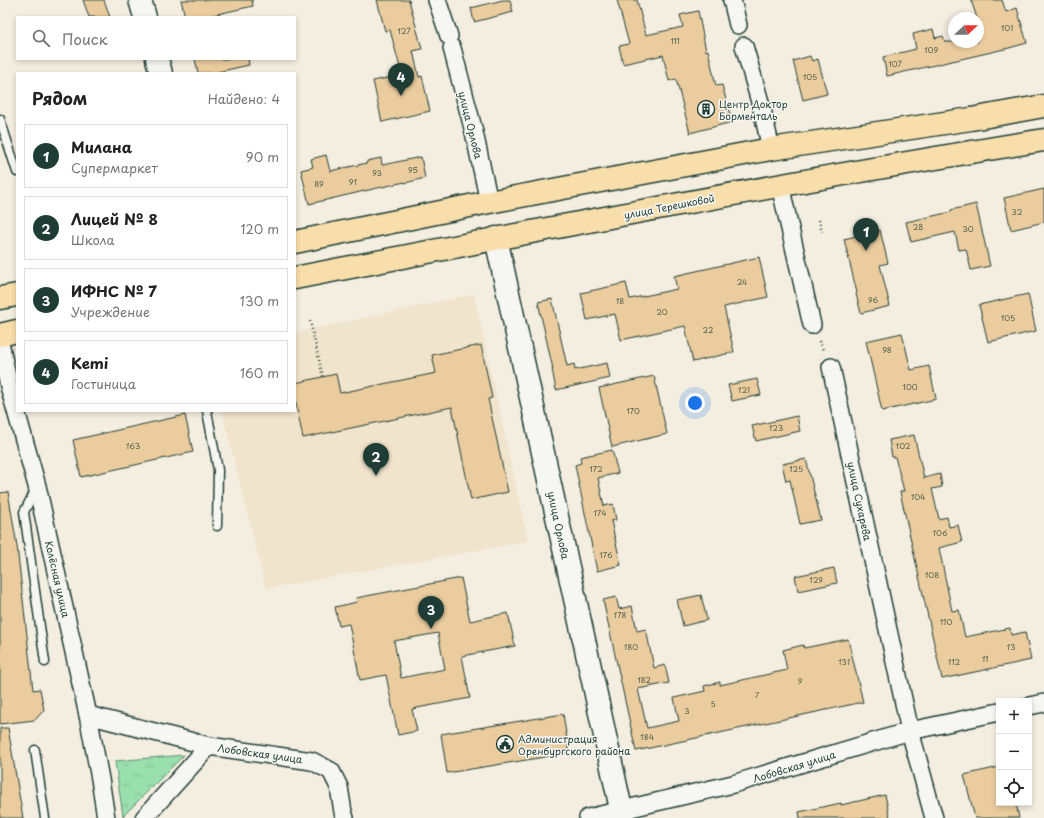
<!DOCTYPE html>
<html lang="ru">
<head>
<meta charset="utf-8">
<style>
	body { margin:0; font-family:"Playpen Sans",sans-serif; background:#f6f6f6; color:#222 }
	.controls { position:absolute; right:12px; bottom:12px; display:grid; overflow:hidden; border-radius:0px; box-shadow:0 2px 6px #0003 }
	.controls button { width:36px; height:36px; display:grid; place-items:center; padding:0; border:0; border-bottom:1px solid #e0e0e0; background:#fff; color:#222; font:20px sans-serif }
	.compass { position:absolute; left:948px; top:12px; width:36px; height:36px; border-radius:50%; background:#fff; box-shadow:0 2px 6px #0003; rotate:68deg }
	.you { position:absolute; left:695px; top:403px; width:14px; height:14px; margin:-10px; border:3px solid #fff; border-radius:50%; background:#1a73e8; box-shadow:0 0 0 6px #1a73e833 }
	.badge { display:grid; place-items:center; width:26px; height:26px; border-radius:50%; background:#1f3d34; color:#fff; font-size:13px; font-weight:700 }
	.pin { position:absolute; translate:-50% -33px; filter:drop-shadow(0 1px 2px #0008) }
	.pin::after { content:''; position:absolute; top:21px; width:14px; height:12px; background:inherit; clip-path:polygon(0 0,100% 0,50% 100%) }
	.list { margin:0; padding:0; list-style:none }
	h2 { display:flex; justify-content:space-between; align-items:center; height:52px; margin:0; padding:0 16px; font-size:17px }
	h2 small { font-size:13px; font-weight:400; color:#767676 }
	.list li { display:grid; grid-template-columns:26px 1fr auto; gap:12px; align-items:center; box-sizing:border-box; height:64px; margin:0 8px 8px; padding:0 8px; border:1px solid #e0e0e0; border-radius:0px }
	.list b { display:block; font-size:15px; white-space:nowrap }
	.list p { margin:0; font-size:13px; white-space:nowrap; color:#767676 }
	.list em { font-size:13px; font-style:normal; color:#767676 }
	.icon { flex:none; width:22px; height:22px; fill:none; stroke:currentColor; stroke-width:2; stroke-linecap:round; stroke-linejoin:round }
	.map { position:relative; flex:none; width:1044px; height:818px; overflow:hidden }
	.search { position:absolute; background:#fff; box-shadow:0 2px 6px #0003; left:16px; top:16px; width:280px; height:44px; display:flex; align-items:center; gap:10px; box-sizing:border-box; padding:0 14px; border-radius:0px; color:#767676; font-size:15px }
	.panel { position:absolute; background:#fff; box-shadow:0 2px 6px #0003; left:16px; top:72px; width:280px; height:340px; border-radius:0px }
	.map>svg:first-child { display:block }
	.built { fill:#f1e4cd }
	.grass { fill:url(#grass-tufts); stroke:#5c8e71 }
	.building { fill:#ebcc9e; stroke:#1f3d34; fill-rule:evenodd }
	.lines { fill:none; stroke-linecap:round; stroke-linejoin:round }
	.lane-casing { stroke:#1f3d34; stroke-width:11 }
	.street-casing { stroke:#1f3d34; stroke-width:20 }
	.secondary-casing { stroke:#1f3d34; stroke-width:25 }
	.primary-casing { stroke:#1f3d34; stroke-width:25 }
	.path { stroke:#1f3d34; stroke-width:2.5; stroke-dasharray:1 3; stroke-linecap:butt }
	.lane { stroke:#f6f6f2; stroke-width:8 }
	.street { stroke:#f6f6f2; stroke-width:17 }
	.secondary { stroke:#f6f6f2; stroke-width:22 }
	.primary { stroke:#f8deab; stroke-width:22 }
	.labels { text-anchor:middle; dominant-baseline:central; stroke-width:3; stroke-linejoin:round; paint-order:stroke }
	.number-label { font-size:8px; fill:#52614e }
	.poi-label { font-size:10px; fill:#1f3d34; stroke:#f6f6f2; text-anchor:start }
	.street-label { font-size:10px; fill:#1f3d34; stroke:#f6f6f2 }
</style>
</head>
<body>
<div class="map">
<svg width="1044" height="818" viewBox="0 0 1044 818">
	<defs>
		<pattern id="grass-tufts" width="24" height="20" patternUnits="userSpaceOnUse"><rect width="24" height="20" fill="#9ae0ae"/><path d="M3 7l-1-3M5 7V3M7 7l1-3M15 17l-1-3M17 17v-4M19 17l1-3" fill="none" stroke="#84c196"/></pattern>
	</defs>
	<rect width="100%" height="100%" fill="#f4eee1"/>
	<filter id="ink" filterUnits="userSpaceOnUse"><feTurbulence type="fractalNoise" baseFrequency=".025" numOctaves="2"/><feDisplacementMap in="SourceGraphic" scale="8" xChannelSelector="R" yChannelSelector="G"/><feConvolveMatrix kernelMatrix="1 2 1 2 8 2 1 2 1" color-interpolation-filters="sRGB"/></filter>
	<g filter="url(#ink)">
		<path class="built" d="M474,294L528,541L266,589L222,411H295V333Z"/>
		<path class="grass" d="M184,755L123,816L115,761Z"/>
		<g class="building">
			<path d="M83,0H104L110,17H89Z"/>
			<path d="M181,0H252L253,6L204,17H185Z"/>
			<path d="M377,0H409L422,49L413,51L419,77L422,76L430,111L382,122L373,81L402,75L390,30L385,31Z"/>
			<path d="M503,0H510L513,12L474,22L471,8Z"/>
			<path d="M617,0H637L646,35L683,27L680,15L698,11L706,51L708,50L716,86L722,85L732,122L690,133L676,79L669,81L663,55L623,64L619,46L629,44Z"/>
			<path d="M971,0H1002L1006,12L1017,8L1027,43L1009,48L887,76L883,57L916,49L913,34L933,29L935,38L943,36L945,42H978V18H977Z"/>
			<path d="M810,56L812,61L818,59L827,94L803,100L793,61Z"/>
			<path d="M195,59H248L249,65L213,73H198Z"/>
			<path d="M326,155L330,171L367,163V161L381,158L382,165L421,157L425,178L405,183V182L373,189L309,204L301,170L313,167L311,159Z"/>
			<path d="M1044,189V222L1011,230L1004,198Z"/>
			<path d="M976,204L990,266L971,270L966,249L959,250L955,232L911,242L906,222L951,212V210Z"/>
			<path d="M880,230L888,263L880,265L890,306L861,313L856,294L857,293L844,239Z"/>
			<path d="M759,257L768,297L724,307L734,352L693,362L685,326L621,340L615,314L587,320L581,293L626,283L630,299L677,289L674,276Z"/>
			<path d="M1028,294L1036,331L988,342L979,305Z"/>
			<path d="M552,299L567,366L574,364L575,370L607,363L610,378L556,390L552,369H553L538,302Z"/>
			<path d="M902,333L911,370L929,366L936,399L882,411L866,341Z"/>
			<path d="M481,345L492,398L488,399L508,492L471,500L452,407L303,438L295,399V383L336,374L340,393L436,373L432,355Z"/>
			<path d="M654,376L667,434L612,447L599,388Z"/>
			<path d="M757,379L761,395L732,401L728,385Z"/>
			<path d="M185,415L193,452L81,477L73,440Z"/>
			<path d="M797,416L800,431L756,441L752,426Z"/>
			<path d="M914,435L924,478L940,474L942,487L932,489L939,519L947,517L949,527L958,525L962,542L939,548L952,611L959,610L965,637L1010,628L1011,635L1025,632L1031,660L942,679L900,492L904,491L895,457H892L889,440Z"/>
			<path d="M612,450L618,473L598,478L604,506L613,504L616,520L611,521L621,565L597,571L575,465L581,463L580,457Z"/>
			<path d="M806,459L821,520L800,524L790,480L786,481L782,464Z"/>
			<path d="M8,492L17,546L33,690L40,689L44,710L35,720L0,724V493Z"/>
			<path d="M834,568L837,583L798,591L795,576Z"/>
			<path d="M461,578L470,621L508,613L515,646L462,656L470,698L412,709L417,731L398,735L386,675L360,680L349,624L339,626L335,607L357,602L356,598ZM438,633L445,669L401,678L394,641Z"/>
			<path d="M701,595L707,620L683,626L677,600Z"/>
			<path d="M616,597L619,609L632,606L637,631L646,629L654,668L665,665L669,683L638,689L647,728L679,721L674,698L705,691L704,686L720,682V685L787,670L783,650L803,645L804,648L848,639L863,702L636,751L603,600Z"/>
			<path d="M563,714L569,753L447,773L441,734Z"/>
			<path d="M0,728H8L23,818H0Z"/>
			<path d="M999,767V803H1016L1019,818H975L964,775Z"/>
			<path d="M885,795L890,818H800L799,812L841,803V805Z"/>
		</g>
		<g class="lines">
			<g class="lane-casing">
				<g id="lane">
					<path d="M0,119L17,172"/>
					<path d="M207,411L218,470L217,526"/>
					<path d="M36,489L24,512L45,662"/>
					<path d="M35,750L45,818"/>
				</g>
			</g>
			<g class="street-casing">
				<g id="street">
					<path d="M437,0L449,36"/>
					<path d="M732,0L738,25"/>
					<path d="M744,46L762,109L771,149"/>
					<path d="M452,48L474,132L489,202"/>
					<path d="M780,185L812,325"/>
					<path d="M0,342L9,386L37,486L88,715L100,779L106,818"/>
					<path d="M831,367L910,731L934,818"/>
					<path d="M1029,706L1044,703"/>
					<path d="M88,715L209,746L312,761L331,771L339,787L343,812L345,818"/>
					<path d="M144,818L209,746"/>
					<path d="M588,818L733,784L910,731L999,712"/>
				</g>
			</g>
			<g class="secondary-casing">
				<g id="secondary">
					<path d="M140,0L145,17"/>
					<path d="M157,59L161,73"/>
					<path d="M496,238L623,818"/>
				</g>
			</g>
			<g class="primary-casing">
				<g id="primary">
					<path d="M295,242L489,202L771,149L971,119L1044,106"/>
					<path d="M295,278C544,229 793,181 1044,140"/>
					<path d="M0,298L17,295"/>
					<path d="M0,335L17,331"/>
				</g>
			</g>
			<g class="path">
				<path d="M819,220L822,232"/>
				<path d="M310,321L323,377"/>
				<path d="M819,341L824,352"/>
			</g>
			<use href="#lane" class="lane"/>
			<use href="#street" class="street"/>
			<use href="#secondary" class="secondary"/>
			<use href="#primary" class="primary"/>
		</g>
	</g>
	<defs>
		<g id="building-ring" transform="scale(0.9)"><circle r="9.5" fill="#f6f6f2" stroke="#1f3d34" stroke-width="1.5"/><path d="M-4-6H4V6H1V3H-1V6H-4ZM-2.5-4.3h1.7v1.8h-1.7ZM.8-4.3h1.7v1.8H.8ZM-2.5-1h1.7V.8h-1.7ZM.8-1h1.7V.8H.8Z" fill="#1f3d34"/></g>
		<g id="civic-ring" transform="scale(0.9)"><circle r="9.5" fill="#f6f6f2" stroke="#1f3d34" stroke-width="1.5"/><path d="M-.6-6.5H3V-4.5H.6V-3L4-1V1h2V6H-6V1h2V-1L-.6-3ZM-1.2 2.5V6h2.4V2.5Z" fill="#1f3d34"/></g>
	</defs>
	<g fill-rule="evenodd">
		<use href="#building-ring" x="706" y="109"/>
		<use href="#civic-ring" x="505" y="744"/>
	</g>
	<g class="labels">
		<g class="number-label">
			<text x="1007" y="28">101</text>
			<text x="404" y="31">127</text>
			<text x="675" y="41">111</text>
			<text x="931" y="50">109</text>
			<text x="895" y="64">107</text>
			<text x="810" y="77">105</text>
			<text x="413" y="170">95</text>
			<text x="377" y="173">93</text>
			<text x="353" y="182">91</text>
			<text x="319" y="184">89</text>
			<text x="1017" y="212">32</text>
			<text x="918" y="227">28</text>
			<text x="968" y="229">30</text>
			<text x="742" y="282">24</text>
			<text x="873" y="300">96</text>
			<text x="620" y="301">18</text>
			<text x="662" y="312">20</text>
			<text x="1008" y="318">105</text>
			<text x="708" y="330">22</text>
			<text x="887" y="350">98</text>
			<text x="910" y="387">100</text>
			<text x="744" y="390">121</text>
			<text x="633" y="411">170</text>
			<text x="776" y="428">123</text>
			<text x="133" y="446">163</text>
			<text x="903" y="446">102</text>
			<text x="596" y="469">172</text>
			<text x="796" y="469">125</text>
			<text x="918" y="497">104</text>
			<text x="600" y="513">174</text>
			<text x="940" y="533">106</text>
			<text x="606" y="555">176</text>
			<text x="932" y="575">108</text>
			<text x="816" y="580">129</text>
			<text x="620" y="615">178</text>
			<text x="946" y="622">110</text>
			<text x="631" y="647">180</text>
			<text x="1011" y="647">13</text>
			<text x="985" y="659">11</text>
			<text x="844" y="662">131</text>
			<text x="954" y="662">112</text>
			<text x="644" y="680">182</text>
			<text x="800" y="681">9</text>
			<text x="757" y="695">7</text>
			<text x="713" y="704">5</text>
			<text x="687" y="711">3</text>
			<text x="647" y="737">184</text>
		</g>
		<g class="poi-label">
			<text x="719" y="103">Центр Доктор<tspan x="719" dy="12">Борменталь</tspan></text>
			<text x="518" y="738">Администрация<tspan x="518" dy="12">Оренбургского района</tspan></text>
		</g>
		<g class="street-label">
			<text transform="translate(471 125) rotate(76)">улица Орлова</text>
			<text transform="translate(669 206) rotate(-11)">улица Терешковой</text>
			<text transform="translate(860 501) rotate(78)">улица Сухарева</text>
			<text transform="translate(559 525) rotate(78)">улица Орлова</text>
			<text transform="translate(58 579) rotate(77)">Колёсная улица</text>
			<text transform="translate(260 753) rotate(8)">Лобовская улица</text>
			<text transform="translate(794 766) rotate(-17)">Лобовская улица</text>
		</g>
	</g>
</svg>
<div class="controls">
<button>+</button>
<button>−</button>
<button><svg class="icon" aria-label="locate" viewBox="0 0 24 24"><circle cx="12" cy="12" r="6"/><path d="M12 2v4M12 18v4M2 12h4M18 12h4"/></svg></button>
</div>
<svg class="compass" viewBox="-18 -18 36 36"><path d="M0-13l5 13h-10z" fill="#e53935"/><path d="M0 13l5-13h-10z" fill="#767676"/></svg>
<div class="you"></div>
<div class="pin badge" style="left:866px;top:251px">1</div>
<div class="pin badge" style="left:376px;top:476px">2</div>
<div class="pin badge" style="left:431px;top:629px">3</div>
<div class="pin badge" style="left:401px;top:96px">4</div>
<div class="search"><svg class="icon" aria-label="search" viewBox="0 0 24 24"><circle cx="10" cy="10" r="6"/><path d="M15 15l6 6"/></svg>Поиск</div>
<section class="panel">
<h2>Рядом<small>Найдено: 4</small></h2>
<ul class="list">
<li><span class="badge">1</span><div><b>Милана</b><p>Супермаркет</p></div><em>90 m</em></li>
<li><span class="badge">2</span><div><b>Лицей № 8</b><p>Школа</p></div><em>120 m</em></li>
<li><span class="badge">3</span><div><b>ИФНС № 7</b><p>Учреждение</p></div><em>130 m</em></li>
<li><span class="badge">4</span><div><b>Kemi</b><p>Гостиница</p></div><em>160 m</em></li>
</ul>
</section>
</div>
</body>
</html>
